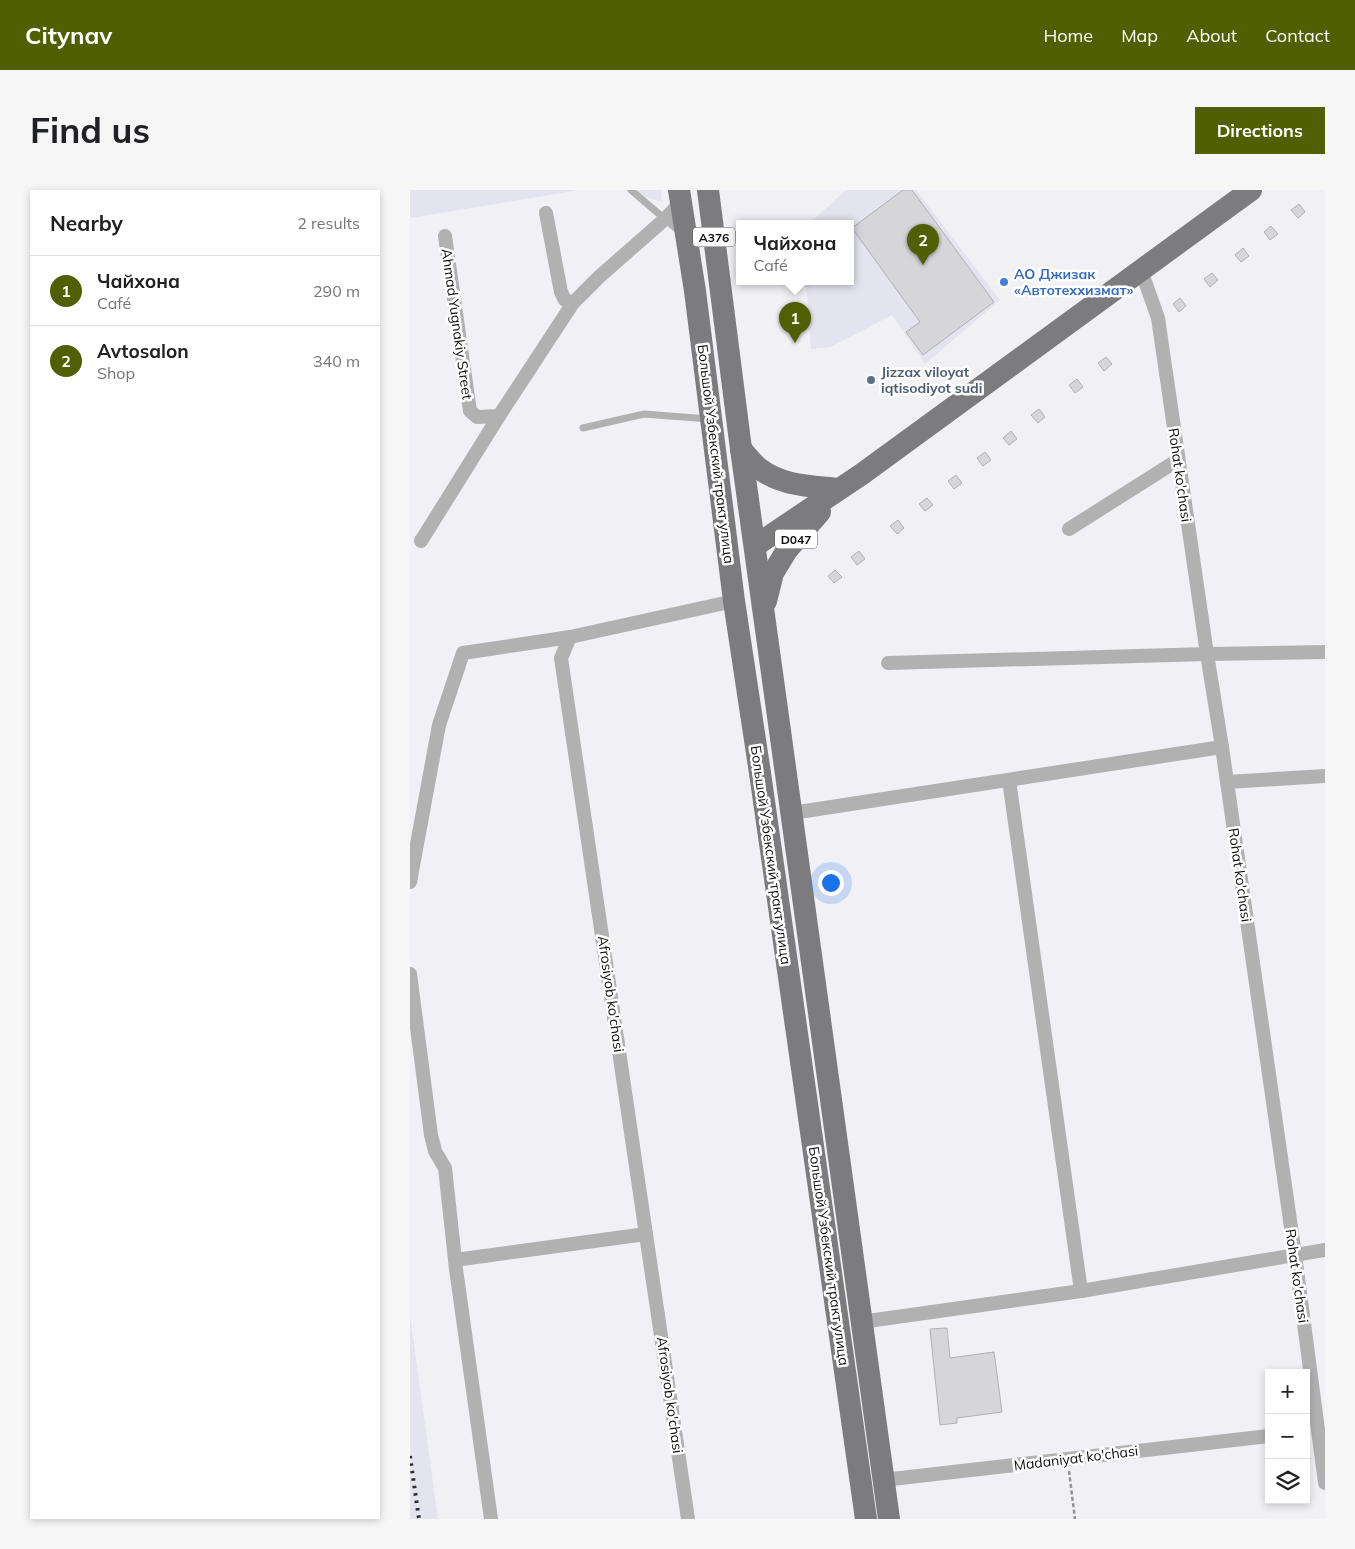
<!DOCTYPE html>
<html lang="en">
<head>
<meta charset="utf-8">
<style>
	body { margin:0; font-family:Mulish,sans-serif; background:#f6f6f6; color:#202124 }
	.controls { position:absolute; right:15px; bottom:15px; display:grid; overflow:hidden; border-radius:0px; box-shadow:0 2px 8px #0003 }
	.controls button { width:45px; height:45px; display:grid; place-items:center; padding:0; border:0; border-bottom:1px solid #e0e0e0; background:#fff; color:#202124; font:25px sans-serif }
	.you { position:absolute; left:420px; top:692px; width:18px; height:18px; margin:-12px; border:4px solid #fff; border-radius:50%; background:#1a73e8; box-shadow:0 0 0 8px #1a73e833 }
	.badge { display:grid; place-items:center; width:32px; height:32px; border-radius:50%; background:#505f02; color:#fff; font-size:16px; font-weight:700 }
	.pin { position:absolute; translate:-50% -41px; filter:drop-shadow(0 1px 2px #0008) }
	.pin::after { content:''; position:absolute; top:26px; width:18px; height:15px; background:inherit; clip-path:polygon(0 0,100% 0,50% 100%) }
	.popup { position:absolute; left:326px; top:30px; width:118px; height:65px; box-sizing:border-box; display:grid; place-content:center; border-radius:0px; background:#fff; filter:drop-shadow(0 1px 4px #0005); font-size:16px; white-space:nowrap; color:#757577 }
	.popup b { font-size:19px; color:#202124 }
	.popup::after { content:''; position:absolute; left:50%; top:100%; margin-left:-10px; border:10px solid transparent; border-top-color:#fff }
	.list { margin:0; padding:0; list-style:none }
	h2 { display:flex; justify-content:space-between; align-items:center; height:65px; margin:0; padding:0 20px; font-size:21px }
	h2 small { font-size:16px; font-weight:400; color:#757577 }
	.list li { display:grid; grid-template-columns:32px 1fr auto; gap:15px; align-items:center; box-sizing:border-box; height:70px; padding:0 20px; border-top:1px solid #e0e0e0 }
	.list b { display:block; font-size:19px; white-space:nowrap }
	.list p { margin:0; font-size:16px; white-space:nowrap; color:#757577 }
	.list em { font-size:16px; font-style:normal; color:#757577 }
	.icon { flex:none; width:28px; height:28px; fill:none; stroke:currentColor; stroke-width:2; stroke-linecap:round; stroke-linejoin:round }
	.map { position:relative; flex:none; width:915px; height:1329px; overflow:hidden; border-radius:0px }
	header { display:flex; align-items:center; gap:30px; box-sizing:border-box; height:70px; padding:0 25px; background:#505f02; color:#fff }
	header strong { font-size:24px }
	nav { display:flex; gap:28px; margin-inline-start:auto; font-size:18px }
	.intro { display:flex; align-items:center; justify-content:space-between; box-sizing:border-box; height:120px; padding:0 30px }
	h1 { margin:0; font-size:35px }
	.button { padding:12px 22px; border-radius:0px; background:#505f02; color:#fff; font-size:18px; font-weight:700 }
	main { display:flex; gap:30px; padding:0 30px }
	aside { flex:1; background:#fff; border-radius:0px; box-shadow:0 2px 8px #0003 }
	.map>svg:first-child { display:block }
	.built { fill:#e4e4ef }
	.building { fill:#d6d6da; stroke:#b1b1b5 }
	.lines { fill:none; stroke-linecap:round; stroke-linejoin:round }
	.path { stroke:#929295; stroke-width:2.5; stroke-dasharray:4 2.5; stroke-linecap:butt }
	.lane { stroke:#b1b1b2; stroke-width:7 }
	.street { stroke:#b1b1b2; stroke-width:14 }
	.primary { stroke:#7c7b7d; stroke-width:22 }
	.rail { stroke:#2e2e2f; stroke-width:4; stroke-dasharray:2.5 5; stroke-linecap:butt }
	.shop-dot { fill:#3f7fe0; stroke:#fff; stroke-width:2 }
	.service-dot { fill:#5c6f8a; stroke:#fff; stroke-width:2 }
	.labels { text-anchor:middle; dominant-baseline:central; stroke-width:5; stroke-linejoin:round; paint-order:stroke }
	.shield { fill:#fff; stroke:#565656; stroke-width:1 }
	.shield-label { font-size:12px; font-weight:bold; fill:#0d0d0e }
	.shop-label { font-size:14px; font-weight:bold; fill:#366cbe; stroke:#fff; text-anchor:start }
	.street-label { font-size:14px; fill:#0d0d0e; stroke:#fff }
	.service-label { font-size:14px; font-weight:bold; fill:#4e5e75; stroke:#fff; text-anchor:start }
</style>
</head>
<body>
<header>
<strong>Citynav</strong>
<nav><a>Home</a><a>Map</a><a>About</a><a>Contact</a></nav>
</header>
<div class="intro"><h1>Find us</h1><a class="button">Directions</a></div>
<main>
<aside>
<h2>Nearby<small>2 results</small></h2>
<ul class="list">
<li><span class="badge">1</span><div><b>Чайхона</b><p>Café</p></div><em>290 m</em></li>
<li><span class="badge">2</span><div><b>Avtosalon</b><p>Shop</p></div><em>340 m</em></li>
</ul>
</aside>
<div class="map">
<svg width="915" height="1329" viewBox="0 0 915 1329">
	<rect width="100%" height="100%" fill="#f1f1f5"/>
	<g class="built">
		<path d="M0,0H169L0,28Z"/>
		<path d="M213,0H251L252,12Z"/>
		<path d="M436,0H506L590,110L515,174L482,125L421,157L401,159L396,92H440V34H399Z"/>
		<path d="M0,1125L28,1329H0Z"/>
	</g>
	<g class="building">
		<path d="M493,0H502L584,112L513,165L496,142L510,132L442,38Z"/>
		<path d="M889,14L895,22L888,28L881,20Z"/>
		<path d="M861,36L868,44L860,50L854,42Z"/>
		<path d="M833,58L839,66L831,72L825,65Z"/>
		<path d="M802,83L808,90L800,97L794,89Z"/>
		<path d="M770,108L776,116L769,122L763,114Z"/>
		<path d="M696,167L702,174L694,181L688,173Z"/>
		<path d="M667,189L673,197L665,203L659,195Z"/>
		<path d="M629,219L635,227L628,233L621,225Z"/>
		<path d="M601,241L607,249L599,255L593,248Z"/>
		<path d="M575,262L581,270L573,276L567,268Z"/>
		<path d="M546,285L552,293L544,299L538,291Z"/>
		<path d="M517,308L523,315L515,321L509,314Z"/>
		<path d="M488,330L494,338L487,344L480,336Z"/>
		<path d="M449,361L455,369L447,375L441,367Z"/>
		<path d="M425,380L432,387L424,393L418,386Z"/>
		<path d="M537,1138L540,1168L584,1162L592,1222L547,1228V1233L530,1235L520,1139Z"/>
	</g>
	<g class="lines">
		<path class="path" d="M659,1281L665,1329"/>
		<g class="lane">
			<path d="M221,0L270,42"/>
			<path d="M173,238L234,224L299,229"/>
		</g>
		<g class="street">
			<path d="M136,23L151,102L155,110L163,113"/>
			<path d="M35,46L60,221L67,227L89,226"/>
			<path d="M731,80L748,128L797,464L812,557L885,1065L915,1293"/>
			<path d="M659,339L768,270"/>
			<path d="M11,351L89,226L163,113L189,87L255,29L271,12"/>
			<path d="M478,473L797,464L915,462"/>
			<path d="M599,590L671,1101"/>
			<path d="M817,592L915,586"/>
			<path d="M382,623L812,557"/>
			<path d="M0,692L29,535L53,463L160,447"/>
			<path d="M0,784L21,945L25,961L35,978L46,1079L81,1329"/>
			<path d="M45,1070L236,1044"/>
			<path d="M451,1132L671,1101L915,1060"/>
			<path d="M473,1290L859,1246"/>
			<path d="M278,1329L151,468L160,447L324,411"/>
		</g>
		<g class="primary">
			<path d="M269,0L285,101L324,411L350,583L456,1329"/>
			<path d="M298,0L331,259L479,1329"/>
			<path d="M331,259C337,266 343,274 350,279C372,296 401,296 428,299"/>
			<path d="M345,356L452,284L841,0"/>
			<path d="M356,411L363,383L377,360L410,322"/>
		</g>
		<path class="rail" d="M0,1266L9,1329"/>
	</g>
	<circle class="shop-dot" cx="594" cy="92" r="5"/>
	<circle class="service-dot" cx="461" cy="190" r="5"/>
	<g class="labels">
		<g class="shield">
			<rect x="283" y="37.5" width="42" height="19" rx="4"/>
			<rect x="365" y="339.5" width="42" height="19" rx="4"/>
		</g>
		<g class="shield-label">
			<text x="304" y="47">A376</text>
			<text x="386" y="349">D047</text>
		</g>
		<g class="shop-label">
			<text x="604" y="84">АО Джизак<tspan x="604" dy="16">«Автотеххизмат»</tspan></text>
		</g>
		<g class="street-label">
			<text transform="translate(47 134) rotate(82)">Ahmad Yugnakiy Street</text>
			<text transform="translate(306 264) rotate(83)">Большой Узбекский тракт улица</text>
			<text transform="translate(770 285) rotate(82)">Rohat ko'chasi</text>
			<text transform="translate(361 665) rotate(82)">Большой Узбекский тракт улица</text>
			<text transform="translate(830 685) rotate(82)">Rohat ko'chasi</text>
			<text transform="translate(201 804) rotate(82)">Afrosiyob ko'chasi</text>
			<text transform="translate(419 1066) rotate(82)">Большой Узбекский тракт улица</text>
			<text transform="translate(887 1086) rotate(82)">Rohat ko'chasi</text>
			<text transform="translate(260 1205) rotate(82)">Afrosiyob ko'chasi</text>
			<text transform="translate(666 1268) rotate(-7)">Madaniyat ko'chasi</text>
		</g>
		<g class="service-label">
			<text x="471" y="182">Jizzax viloyat<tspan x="471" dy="16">iqtisodiyot sudi</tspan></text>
		</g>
	</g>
</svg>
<div class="controls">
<button>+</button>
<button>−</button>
<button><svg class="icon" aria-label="layers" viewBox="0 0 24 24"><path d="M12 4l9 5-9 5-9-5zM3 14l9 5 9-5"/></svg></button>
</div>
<div class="you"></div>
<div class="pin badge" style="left:385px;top:153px">1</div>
<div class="popup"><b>Чайхона</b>Café</div>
<div class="pin badge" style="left:513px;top:75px">2</div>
</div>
</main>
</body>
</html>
